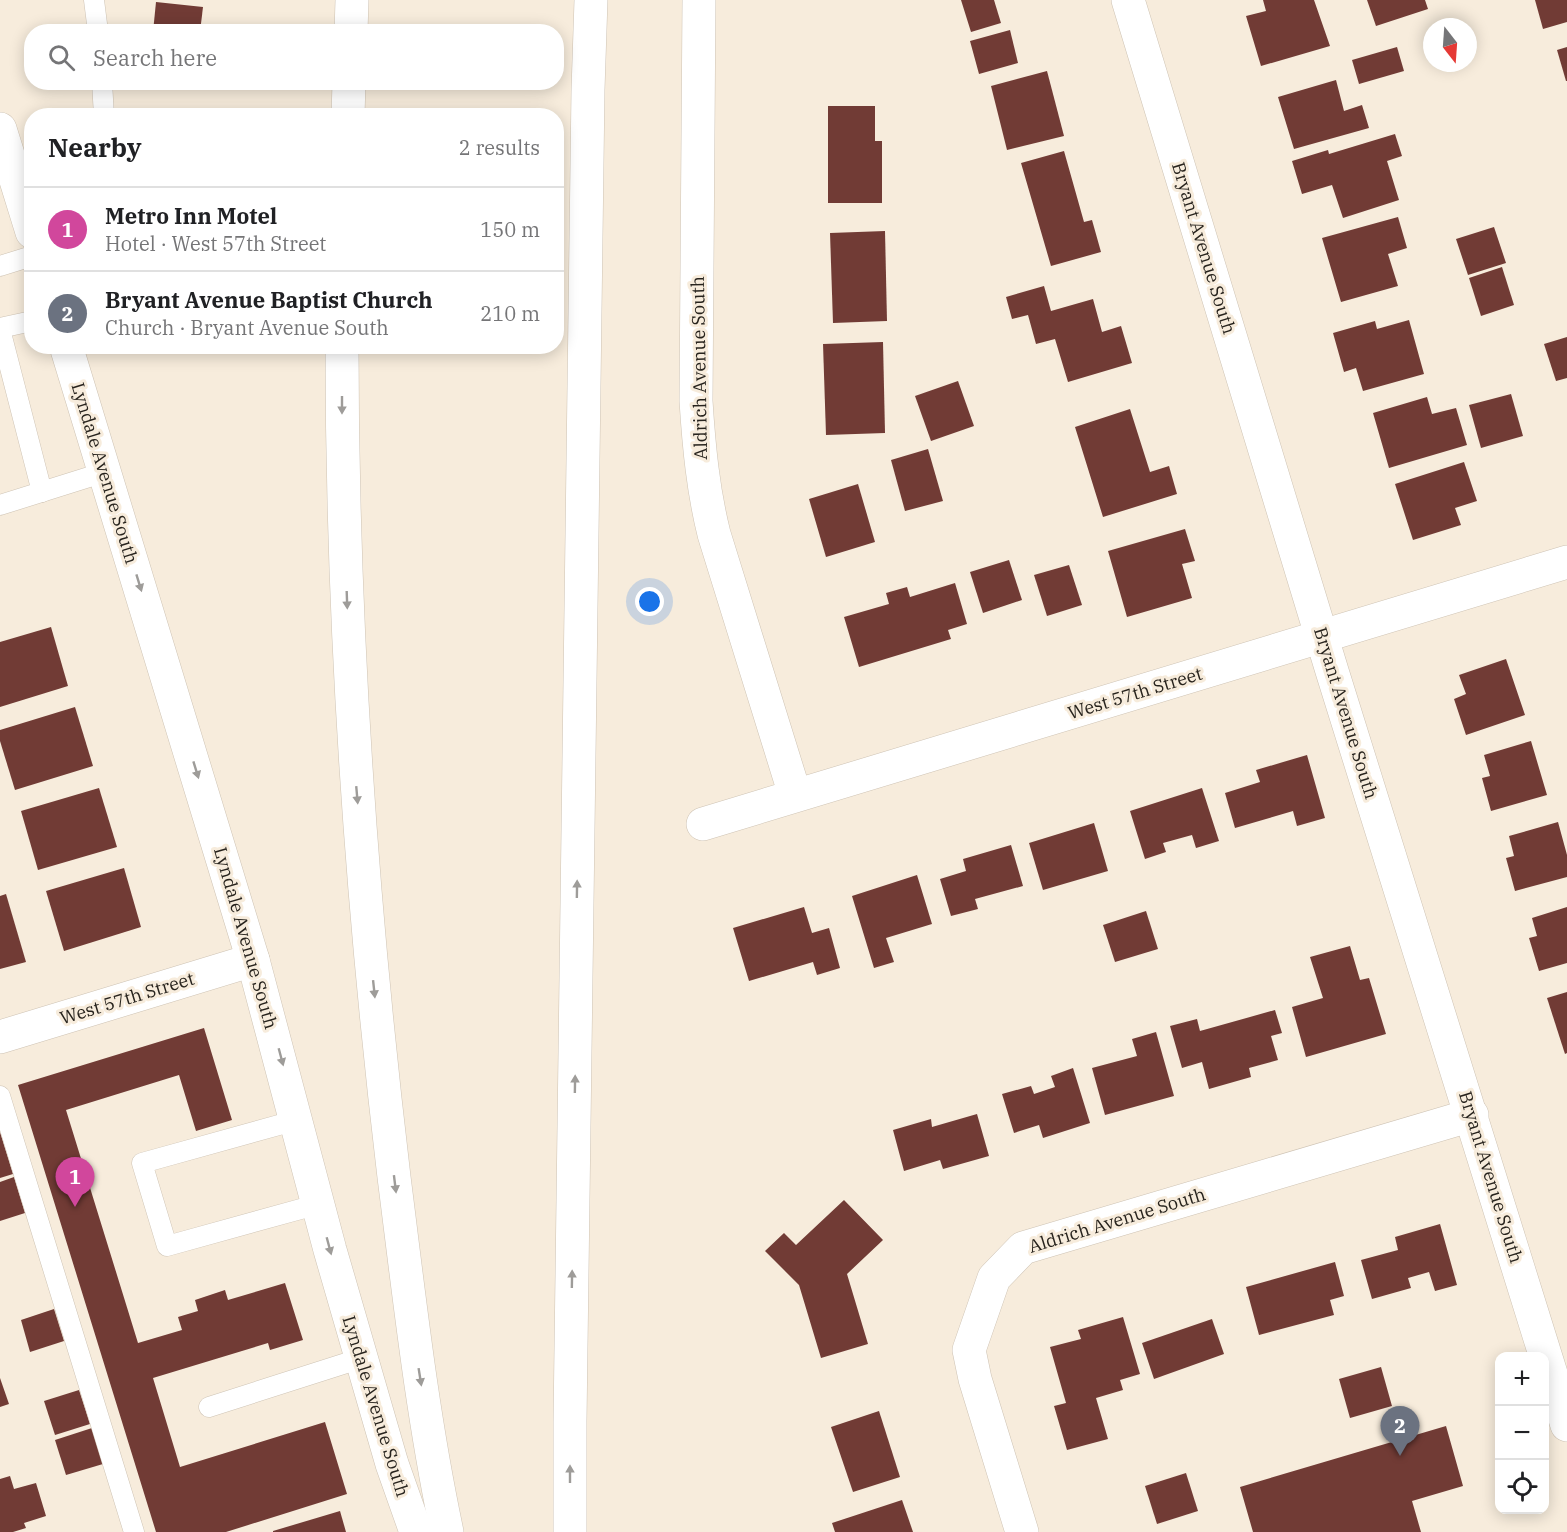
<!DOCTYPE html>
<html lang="en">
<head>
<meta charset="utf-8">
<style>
	body { margin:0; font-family:"IBM Plex Serif",serif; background:#f2f2f2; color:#202124 }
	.controls { position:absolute; right:18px; bottom:18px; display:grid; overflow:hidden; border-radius:12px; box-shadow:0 3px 15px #0003 }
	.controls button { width:54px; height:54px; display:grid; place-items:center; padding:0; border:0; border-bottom:2px solid #e0e0e0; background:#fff; color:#202124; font:30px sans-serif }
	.compass { position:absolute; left:1423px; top:18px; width:54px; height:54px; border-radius:50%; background:#fff; box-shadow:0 3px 15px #0003; rotate:163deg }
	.you { position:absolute; left:650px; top:602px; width:21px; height:21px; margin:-15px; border:4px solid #fff; border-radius:50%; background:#1a73e8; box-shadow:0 0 0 9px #1a73e833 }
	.badge { display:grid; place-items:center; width:39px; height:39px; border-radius:50%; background:#377868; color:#fff; font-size:20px; font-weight:700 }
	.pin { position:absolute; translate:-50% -50px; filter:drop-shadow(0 2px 3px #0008) }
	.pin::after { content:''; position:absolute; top:32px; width:21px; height:18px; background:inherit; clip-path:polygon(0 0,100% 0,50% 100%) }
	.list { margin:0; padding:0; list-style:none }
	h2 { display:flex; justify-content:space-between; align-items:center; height:78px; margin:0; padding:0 24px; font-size:26px }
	h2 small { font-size:20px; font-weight:400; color:#757577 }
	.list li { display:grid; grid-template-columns:39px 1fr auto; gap:18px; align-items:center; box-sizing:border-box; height:84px; padding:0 24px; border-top:2px solid #e0e0e0 }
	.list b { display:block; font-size:22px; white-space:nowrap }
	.list p { margin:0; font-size:20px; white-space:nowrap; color:#757577 }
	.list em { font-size:20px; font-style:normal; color:#757577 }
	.icon { flex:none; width:33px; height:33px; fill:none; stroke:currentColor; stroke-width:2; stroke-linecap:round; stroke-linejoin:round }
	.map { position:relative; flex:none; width:1567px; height:1532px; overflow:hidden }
	.search { position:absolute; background:#fff; box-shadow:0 3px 15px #0003; left:24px; top:24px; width:540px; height:66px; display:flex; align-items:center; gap:15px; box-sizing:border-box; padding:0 21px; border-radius:24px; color:#757577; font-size:22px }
	.panel { position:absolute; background:#fff; box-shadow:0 3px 15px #0003; left:24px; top:108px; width:540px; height:246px; border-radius:24px }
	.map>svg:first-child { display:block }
	.building { fill:#713b35 }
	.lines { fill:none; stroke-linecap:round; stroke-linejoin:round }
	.service-casing { stroke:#cec3b4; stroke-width:21 }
	.minor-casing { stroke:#cec3b4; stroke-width:34 }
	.secondary-casing { stroke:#cec3b4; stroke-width:34 }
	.service { stroke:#fff; stroke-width:20 }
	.minor { stroke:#fff; stroke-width:33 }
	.secondary { stroke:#fff; stroke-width:33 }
	.oneway { fill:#9e9c99 }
	.labels { text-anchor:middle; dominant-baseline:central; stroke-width:6; stroke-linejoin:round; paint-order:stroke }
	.street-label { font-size:18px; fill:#27231d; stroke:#f7ecdc }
</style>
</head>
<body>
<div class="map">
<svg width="1567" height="1532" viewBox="0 0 1567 1532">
	<rect width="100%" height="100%" fill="#f7ecdc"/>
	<g class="building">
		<path d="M961,0H994L1001,23L971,32Z"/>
		<path d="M1263,0H1314L1330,46L1261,66L1246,16L1266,11Z"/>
		<path d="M1367,0H1425L1428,9L1376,26Z"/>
		<path d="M1535,0H1567V22L1543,29Z"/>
		<path d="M156,2L203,7L200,32H153Z"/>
		<path d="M1010,30L1018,63L979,74L970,41Z"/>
		<path d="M1397,47L1404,71L1359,84L1352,60Z"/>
		<path d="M1567,47V81H1566L1557,50Z"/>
		<path d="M1047,71L1064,136L1007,150L991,86Z"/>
		<path d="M1336,80L1344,111L1362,105L1369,128L1294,149L1278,97Z"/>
		<path d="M828,106H875V141H882V203H828Z"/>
		<path d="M1395,134L1402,156L1387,161L1399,200L1343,218L1332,185L1302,194L1292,161L1328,150L1329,154Z"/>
		<path d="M1064,151L1084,222L1092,220L1101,252L1051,266L1021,163Z"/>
		<path d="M1398,217L1407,248L1388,254L1398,286L1341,302L1322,238Z"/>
		<path d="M1494,227L1506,263L1468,275L1456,239Z"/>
		<path d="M885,231L887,321L833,323L830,233Z"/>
		<path d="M1502,267L1514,305L1481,316L1469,278Z"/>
		<path d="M1044,286L1051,311L1093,299L1102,332L1121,326L1132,363L1068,382L1055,339L1036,344L1028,315L1012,319L1006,297Z"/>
		<path d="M1409,320L1424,374L1363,391L1356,368L1344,372L1333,333L1375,321L1377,329Z"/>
		<path d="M1567,337V378L1556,381L1544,344Z"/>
		<path d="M883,342L885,433L826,435L823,344Z"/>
		<path d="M958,381L974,426L931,441L915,396Z"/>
		<path d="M1511,394L1523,436L1481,448L1469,405Z"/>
		<path d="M1427,397L1432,414L1456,408L1467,445L1389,468L1373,413Z"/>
		<path d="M1130,409L1150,472L1169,466L1177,494L1103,517L1075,427Z"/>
		<path d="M928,449L943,501L905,511L891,460Z"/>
		<path d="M1464,462L1477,501L1455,508L1461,525L1413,540L1395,484Z"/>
		<path d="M858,484L875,542L826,557L809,499Z"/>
		<path d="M1185,529L1195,561L1182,564L1192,598L1127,617L1108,551Z"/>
		<path d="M1009,560L1022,600L983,613L970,572Z"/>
		<path d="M1069,565L1082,605L1047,616L1034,575Z"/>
		<path d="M955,583L967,624L948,630L951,639L859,667L844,617L889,604L886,593L907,587L910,597Z"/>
		<path d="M51,627L68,686L0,707V642Z"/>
		<path d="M1506,659L1525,715L1466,735L1454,699L1466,694L1459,675Z"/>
		<path d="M75,707L93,766L15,790L0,741V730Z"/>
		<path d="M1531,741L1547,795L1491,811L1482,778L1490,776L1484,755Z"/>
		<path d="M1307,755L1325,818L1297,826L1293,811L1235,828L1225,793L1260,782L1256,770Z"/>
		<path d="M99,788L117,847L38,870L21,811Z"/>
		<path d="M1202,788L1219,841L1196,848L1192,835L1163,843L1166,852L1145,859L1130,811Z"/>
		<path d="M1558,822L1567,855V877L1515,891L1506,858L1514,856L1509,836Z"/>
		<path d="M1094,823L1108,871L1043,890L1029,843Z"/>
		<path d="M1011,845L1023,886L975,899L978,909L951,916L940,879L966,871L963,859Z"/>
		<path d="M124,868L141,927L64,951L46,891Z"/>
		<path d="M917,875L932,924L886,938L894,962L874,968L852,896Z"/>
		<path d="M6,894L26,962L0,969V896Z"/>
		<path d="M804,907L812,933L829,928L840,968L817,975L813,962L749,981L733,928Z"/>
		<path d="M1567,907V963L1539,971L1529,938L1537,936L1532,918Z"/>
		<path d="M1146,911L1158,949L1115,962L1103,925Z"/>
		<path d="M1350,946L1360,980L1369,978L1386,1034L1306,1057L1292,1007L1323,998L1310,957Z"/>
		<path d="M1567,992V1053L1565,1054L1547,998Z"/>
		<path d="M1275,1010L1282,1033L1271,1036L1278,1060L1249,1068L1251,1077L1209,1089L1202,1062L1182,1068L1170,1026L1197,1019L1200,1031Z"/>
		<path d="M204,1028L232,1120L196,1131L179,1075L66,1110L138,1343L182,1330L178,1317L198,1311L195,1300L225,1290L228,1300L285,1283L303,1340L270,1350L268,1343L153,1378L180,1467L325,1422L347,1494L226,1532H156L18,1085Z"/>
		<path d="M1156,1032L1174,1096L1105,1115L1092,1068L1137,1056L1132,1039Z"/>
		<path d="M1073,1068L1090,1123L1043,1138L1039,1125L1014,1133L1002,1094L1031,1086L1034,1094L1055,1087L1051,1076Z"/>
		<path d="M977,1114L989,1156L943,1169L940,1160L904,1171L893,1130L931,1119L932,1127Z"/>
		<path d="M0,1132L13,1174L0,1178Z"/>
		<path d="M14,1177L25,1213L0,1221V1182Z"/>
		<path d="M844,1200L883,1240L847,1274L868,1344L821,1358L799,1285L765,1251L784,1233L796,1245Z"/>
		<path d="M1440,1224L1457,1285L1435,1291L1429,1272L1408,1278L1411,1288L1372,1299L1361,1260L1398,1250L1395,1237Z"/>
		<path d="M1335,1262L1344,1296L1330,1300L1334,1315L1259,1335L1246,1287Z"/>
		<path d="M54,1309L64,1341L30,1352L21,1320Z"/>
		<path d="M1123,1317L1140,1374L1120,1380L1123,1390L1096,1398L1108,1439L1067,1450L1054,1406L1066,1403L1050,1347L1081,1339L1078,1330Z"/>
		<path d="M1212,1319L1224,1354L1154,1379L1142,1343Z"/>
		<path d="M1381,1367L1392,1406L1350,1418L1339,1379Z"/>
		<path d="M0,1378L9,1404L0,1407Z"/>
		<path d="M79,1390L90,1424L55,1435L44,1401Z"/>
		<path d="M879,1411L900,1477L853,1492L831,1427Z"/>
		<path d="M1446,1426L1463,1486L1412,1501L1421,1532H1253L1240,1487Z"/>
		<path d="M92,1428L103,1464L66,1475L55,1440Z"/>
		<path d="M1186,1473L1198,1511L1157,1524L1145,1486Z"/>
		<path d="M10,1476L14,1489L36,1483L46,1516L24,1523L26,1528L13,1532H0V1479Z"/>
		<path d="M902,1500L913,1532H835L832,1523Z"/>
		<path d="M340,1511L346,1532H273V1531Z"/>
	</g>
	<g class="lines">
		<g class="service-casing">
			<g id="service">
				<path d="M94,0L98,32"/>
				<path d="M102,82L104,116"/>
				<path d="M0,266L32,256"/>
				<path d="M0,328L32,321"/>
				<path d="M0,329L42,492"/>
				<path d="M0,505L105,472"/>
				<path d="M0,1096L134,1532"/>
				<path d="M297,1120L142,1163L167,1246L319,1204"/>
				<path d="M209,1407L362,1358"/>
			</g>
		</g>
		<g class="minor-casing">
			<g id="minor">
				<path d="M699,0L696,401C699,447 703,490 714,534L795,795"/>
				<path d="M1128,0L1332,671L1567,1425"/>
				<path d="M703,824L1567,562"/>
				<path d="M0,1037L253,960"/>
				<path d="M1022,1532L975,1379L969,1350L994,1278L1023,1248L1472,1115"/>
			</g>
		</g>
		<g class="secondary-casing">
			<g id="secondary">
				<path d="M351,32L352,0"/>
				<path d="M348,116L349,82"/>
				<path d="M0,129L32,232"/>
				<path d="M66,346L253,960L330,1250L392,1464L416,1532"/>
				<path d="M342,346C342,624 361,901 394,1177C409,1295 422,1415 447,1532"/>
				<path d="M570,1532V1422L588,90L591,0"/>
			</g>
		</g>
		<use href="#service" class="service"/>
		<use href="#minor" class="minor"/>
		<use href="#secondary" class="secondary"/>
	</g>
	<defs><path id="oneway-solid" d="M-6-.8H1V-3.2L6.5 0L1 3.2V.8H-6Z" transform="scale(1.5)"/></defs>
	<g class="oneway">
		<use href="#oneway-solid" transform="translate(342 405) rotate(90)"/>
		<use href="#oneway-solid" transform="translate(139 583) rotate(73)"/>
		<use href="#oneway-solid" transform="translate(347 600) rotate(88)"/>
		<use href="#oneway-solid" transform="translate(196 770) rotate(73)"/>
		<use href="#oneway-solid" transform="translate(357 795) rotate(85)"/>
		<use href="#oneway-solid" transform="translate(577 889) rotate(-89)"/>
		<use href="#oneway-solid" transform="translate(374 989) rotate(84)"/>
		<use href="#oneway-solid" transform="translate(281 1057) rotate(75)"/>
		<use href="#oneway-solid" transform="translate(575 1084) rotate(-89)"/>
		<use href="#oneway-solid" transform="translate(395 1184) rotate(83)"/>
		<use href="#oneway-solid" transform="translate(329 1246) rotate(75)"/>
		<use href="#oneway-solid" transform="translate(572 1279) rotate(-89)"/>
		<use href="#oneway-solid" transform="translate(420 1377) rotate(81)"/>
		<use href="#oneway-solid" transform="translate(570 1474) rotate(-90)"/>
	</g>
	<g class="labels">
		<g class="street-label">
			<text transform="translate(1204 248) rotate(73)">Bryant Avenue South</text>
			<text transform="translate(699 368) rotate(-91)">Aldrich Avenue South</text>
			<text transform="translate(105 473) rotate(73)">Lyndale Avenue South</text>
			<text transform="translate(1135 693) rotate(-17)">West 57th Street</text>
			<text transform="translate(1346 713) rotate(73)">Bryant Avenue South</text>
			<text transform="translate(246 938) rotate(74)">Lyndale Avenue South</text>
			<text transform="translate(127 998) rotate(-17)">West 57th Street</text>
			<text transform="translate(1491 1177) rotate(73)">Bryant Avenue South</text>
			<text transform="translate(1117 1220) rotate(-17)">Aldrich Avenue South</text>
			<text transform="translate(376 1406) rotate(73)">Lyndale Avenue South</text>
		</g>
	</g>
</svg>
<div class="controls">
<button>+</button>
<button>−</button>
<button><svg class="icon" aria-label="locate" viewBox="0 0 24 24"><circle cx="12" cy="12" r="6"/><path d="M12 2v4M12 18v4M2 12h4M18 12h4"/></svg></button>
</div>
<svg class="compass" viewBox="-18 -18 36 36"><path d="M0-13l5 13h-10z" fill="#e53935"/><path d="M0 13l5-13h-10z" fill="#757577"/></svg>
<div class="you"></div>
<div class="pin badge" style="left:75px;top:1207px;background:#d1479c">1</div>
<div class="pin badge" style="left:1400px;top:1456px;background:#6b7280">2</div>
<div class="search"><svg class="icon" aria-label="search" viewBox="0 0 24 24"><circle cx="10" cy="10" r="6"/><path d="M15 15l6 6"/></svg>Search here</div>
<section class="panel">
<h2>Nearby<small>2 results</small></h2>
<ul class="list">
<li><span class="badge" style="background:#d1479c">1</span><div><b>Metro Inn Motel</b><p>Hotel · West 57th Street</p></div><em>150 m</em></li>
<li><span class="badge" style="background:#6b7280">2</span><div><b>Bryant Avenue Baptist Church</b><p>Church · Bryant Avenue South</p></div><em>210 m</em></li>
</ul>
</section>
</div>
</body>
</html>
